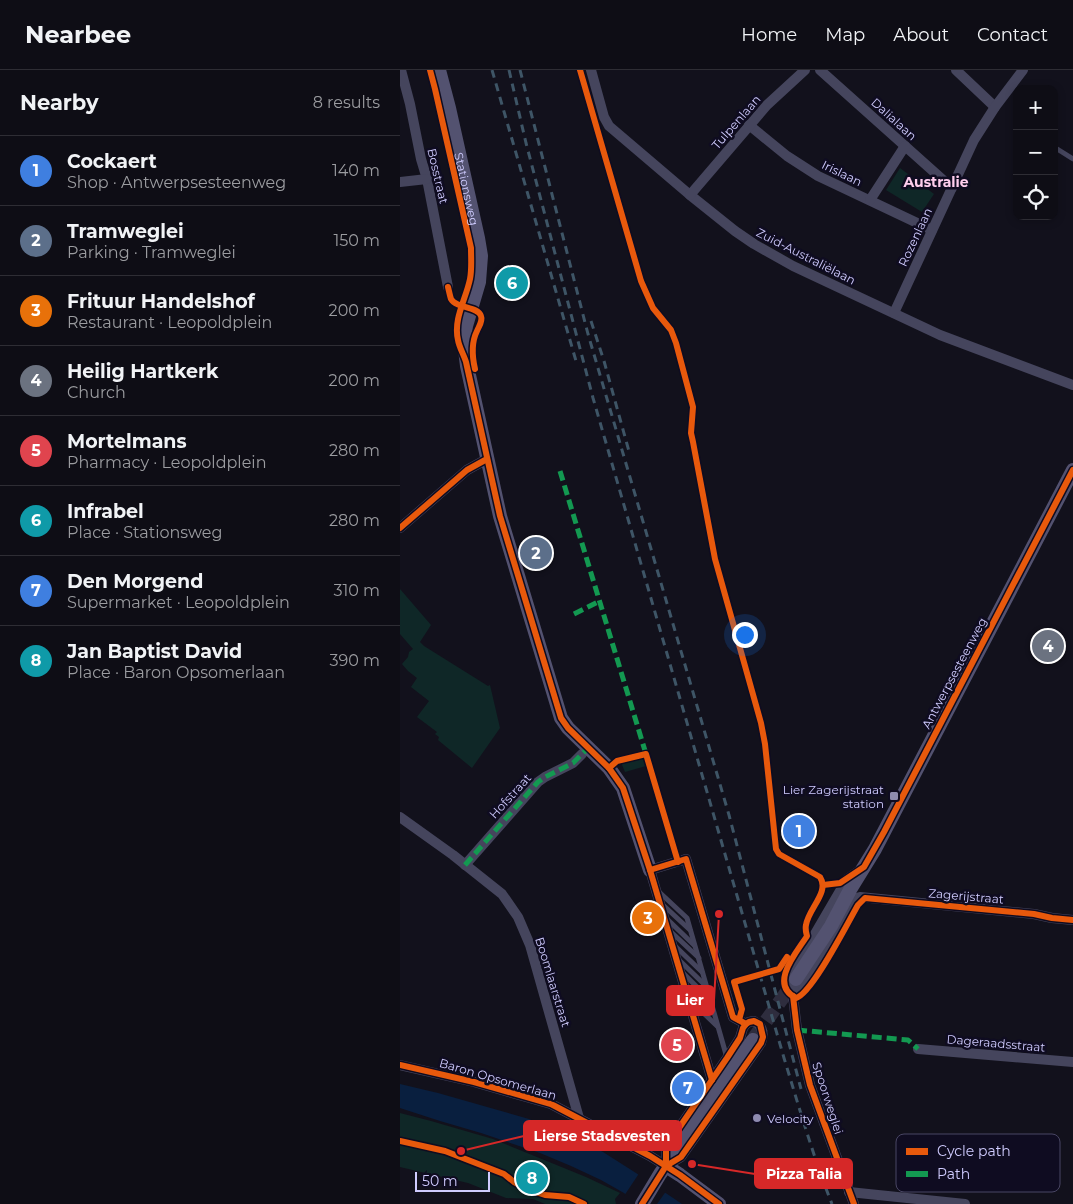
<!DOCTYPE html>
<html lang="en">
<head>
<meta charset="utf-8">
<style>
	body { margin:0; font-family:Montserrat,sans-serif; background:#17161e; color:#f1f3f6 }
	.controls { position:absolute; right:15px; top:15px; display:grid; overflow:hidden; border-radius:10px; box-shadow:0 2px 8px #0003 }
	.controls button { width:45px; height:45px; display:grid; place-items:center; padding:0; border:0; border-bottom:1px solid #2e2d34; background:#0e0d15; color:#f1f3f6; font:25px sans-serif }
	.scale { position:absolute; left:15px; bottom:12px; width:75px; box-sizing:border-box; padding-left:5px; border:2px solid #d0ccff; border-top:0; font-size:14px; line-height:18px; white-space:nowrap; color:#d0ccff; -webkit-text-stroke:4px #0f0c21; paint-order:stroke }
	.you { position:absolute; left:344px; top:564px; width:18px; height:18px; margin:-12px; border:4px solid #fff; border-radius:50%; background:#1a73e8; box-shadow:0 0 0 8px #1a73e833 }
	.badge { display:grid; place-items:center; width:32px; height:32px; border-radius:50%; background:#1a73e8; color:#fff; font-size:16px; font-weight:700 }
	.pin { position:absolute; translate:-50% -50%; border:2px solid #fff; box-shadow:0 1px 5px #0006 }
	.list { margin:0; padding:0; list-style:none }
	h2 { display:flex; justify-content:space-between; align-items:center; height:65px; margin:0; padding:0 20px; font-size:21px }
	h2 small { font-size:16px; font-weight:400; color:#9b9ca0 }
	.list li { display:grid; grid-template-columns:32px 1fr auto; gap:15px; align-items:center; box-sizing:border-box; height:70px; padding:0 20px; border-top:1px solid #2e2d34 }
	.list b { display:block; font-size:19px; white-space:nowrap }
	.list p { margin:0; font-size:16px; white-space:nowrap; color:#9b9ca0 }
	.list em { font-size:16px; font-style:normal; color:#9b9ca0 }
	.icon { flex:none; width:28px; height:28px; fill:none; stroke:currentColor; stroke-width:2; stroke-linecap:round; stroke-linejoin:round }
	.map { position:relative; flex:none; width:673px; height:1134px; overflow:hidden }
	header { display:flex; align-items:center; gap:30px; box-sizing:border-box; height:70px; padding:0 25px; background:#0e0d15; border-bottom:1px solid #2e2d34 }
	header strong { font-size:24px }
	nav { display:flex; gap:28px; margin-inline-start:auto; font-size:18px }
	main { display:flex }
	aside { flex:1; background:#0e0d15 }
	.map>svg:first-child { display:block }
	.green { fill:#0f2727 }
	.water { fill:#091f3f }
	.pier { fill:#12111c }
	.lines { fill:none; stroke-linecap:round; stroke-linejoin:round }
	.secondary-tunnel { stroke:#2e2d3e; stroke-width:14; stroke-dasharray:14 7; stroke-linecap:butt }
	.lane { stroke:#45455d; stroke-width:5 }
	.street { stroke:#45455d; stroke-width:10 }
	.secondary { stroke:#535270; stroke-width:14 }
	.rail { stroke:#3e5566; stroke-width:3; stroke-dasharray:8 6; stroke-linecap:butt }
	.quiet { stroke:#139951; stroke-width:5; stroke-dasharray:10 5; stroke-linecap:butt }
	.cycleway-casing { stroke:#0f0c21; stroke-width:9 }
	.cycleway { stroke:#e8590c; stroke-width:6 }
	.poi-dot { fill:#8e8bb0; stroke:#0f0c21; stroke-width:2 }
	.labels { text-anchor:middle; dominant-baseline:central; stroke-width:5; stroke-linejoin:round; paint-order:stroke }
	.street-label { font-size:12px; fill:#d0ccff; stroke:#0f0c21 }
	.poi-label { font-size:12px; fill:#d0ccff; stroke:#0f0c21; text-anchor:end }
	.neighbourhood-label { font-size:14px; font-weight:bold; fill:#ffceee; stroke:#0f0c21 }
	.key { fill:#0f0c21; stroke:#494664; stroke-width:1 }
	.key-label { font-size:14px; fill:#d0ccff }
	.leader { fill:none; stroke:#d62828; stroke-width:2 }
	.callout-dot { fill:#d62828; stroke:#0f0c21; stroke-width:2 }
	.callout { fill:#d62828; stroke:#d62828; stroke-width:2 }
	.callout-label { font-size:14px; text-anchor:middle; font-weight:bold; fill:#fff }
</style>
</head>
<body>
<header>
<strong>Nearbee</strong>
<nav><a>Home</a><a>Map</a><a>About</a><a>Contact</a></nav>
</header>
<main>
<aside>
<h2>Nearby<small>8 results</small></h2>
<ul class="list">
<li><span class="badge" style="background:#3f7fe0">1</span><div><b>Cockaert</b><p>Shop · Antwerpsesteenweg</p></div><em>140 m</em></li>
<li><span class="badge" style="background:#5c6f8a">2</span><div><b>Tramweglei</b><p>Parking · Tramweglei</p></div><em>150 m</em></li>
<li><span class="badge" style="background:#e8710a">3</span><div><b>Frituur Handelshof</b><p>Restaurant · Leopoldplein</p></div><em>200 m</em></li>
<li><span class="badge" style="background:#6b7280">4</span><div><b>Heilig Hartkerk</b><p>Church</p></div><em>200 m</em></li>
<li><span class="badge" style="background:#e0444e">5</span><div><b>Mortelmans</b><p>Pharmacy · Leopoldplein</p></div><em>280 m</em></li>
<li><span class="badge" style="background:#0f9aa8">6</span><div><b>Infrabel</b><p>Place · Stationsweg</p></div><em>280 m</em></li>
<li><span class="badge" style="background:#3f7fe0">7</span><div><b>Den Morgend</b><p>Supermarket · Leopoldplein</p></div><em>310 m</em></li>
<li><span class="badge" style="background:#0f9aa8">8</span><div><b>Jan Baptist David</b><p>Place · Baron Opsomerlaan</p></div><em>390 m</em></li>
</ul>
</aside>
<div class="map">
<svg width="673" height="1134" viewBox="0 0 673 1134">
	<rect width="100%" height="100%" fill="#12111c"/>
	<g class="green">
		<path d="M500,98L534,124L522,142L486,120Z"/>
		<path d="M0,519L31,555L20,572L24,576L88,616L90,615L100,658L72,698L38,670L39,667L35,664L37,662L17,647L29,631L11,617L17,608L8,601L2,594L8,587L9,582L13,579L0,564Z"/>
		<path d="M244,687L246,696L225,702L220,690Z"/>
		<path d="M0,1043L31,1051L93,1069L186,1107L220,1123L215,1129L216,1134H145L133,1129L106,1128L68,1113L0,1097Z"/>
	</g>
	<path class="water" d="M0,1014L38,1023L129,1049L155,1061L173,1067L203,1082L236,1103L282,1134H238L224,1123L201,1110L171,1096L140,1083L81,1063L40,1051L0,1038Z"/>
	<path class="pier" d="M240,1102L267,1120L257,1134H234L224,1126Z"/>
	<g class="lines">
		<path class="secondary-tunnel" d="M354,968L396,909"/>
		<g class="lane">
			<path d="M654,77L673,89"/>
			<path d="M257,820L287,848L327,988"/>
			<path d="M263,835L290,860"/>
			<path d="M266,848L294,875"/>
			<path d="M270,861L299,888"/>
			<path d="M274,875L302,902"/>
			<path d="M278,889L306,916"/>
			<path d="M283,903L309,929"/>
			<path d="M287,917L313,942"/>
			<path d="M291,931L317,956"/>
		</g>
		<g class="street">
			<path d="M1,0L10,34L21,89L27,109L48,217"/>
			<path d="M191,0L204,47L209,56L290,125L335,161L354,174L393,196L540,265L673,315"/>
			<path d="M420,0L552,118"/>
			<path d="M556,0L595,37"/>
			<path d="M349,55L387,86L418,106L532,160"/>
			<path d="M0,112L27,109"/>
			<path d="M290,125L367,35L405,0"/>
			<path d="M470,130L505,76"/>
			<path d="M494,243L574,70L595,37L623,0"/>
			<path d="M0,458L67,400L87,389"/>
			<path d="M0,747L53,785L102,824L118,847L130,875L179,1048"/>
			<path d="M65,795L138,712L145,707L173,693L182,684"/>
			<path d="M394,919L398,920L402,916L425,884L456,828L460,827L634,844L652,848L673,850"/>
			<path d="M354,951C363,956 364,964 361,973L281,1087L266,1096V1077L327,988L340,968L343,958L346,954L349,952Z"/>
			<path d="M518,979L673,992"/>
			<path d="M0,995L74,1012L151,1034L250,1086L266,1096"/>
			<path d="M312,1010L250,800L286,789L333,947L346,954"/>
			<path d="M449,1122L565,1134"/>
			<path d="M454,1134L410,1015L397,960L393,926L394,919C389,913 387,910 390,902L412,869L447,809L460,800"/>
		</g>
		<g class="secondary">
			<path id="s1" d="M39,0L49,38L78,168L81,186L79,212L66,256L64,271L67,296L100,446L161,648L168,658L209,698L223,718L250,800"/>
			<path d="M396,909L431,856L451,818L475,779L673,400"/>
			<path d="M266,1096L280,1105L319,1134"/>
			<path d="M242,1134L260,1104L353,970"/>
		</g>
		<g class="rail">
			<path d="M92,0L176,291"/>
			<path d="M109,0L126,73L193,328L384,988C399,1037 413,1086 432,1134"/>
			<path d="M120,0L188,264L329,745L401,1019"/>
			<path d="M191,251L204,291L230,385"/>
		</g>
		<g class="quiet">
			<path d="M160,401L246,684"/>
			<path d="M174,544L200,531"/>
			<path d="M65,795L138,712L145,707L173,693L188,678"/>
			<path d="M397,960L508,970L518,979"/>
		</g>
		<g class="cycleway-casing">
			<g id="cycleway">
				<path d="M30,0L35,19L71,178C71,189 72,199 70,209C66,229 53,249 58,270C59,277 64,285 66,292L100,446L161,648L168,658L209,698L223,718L250,800L312,1010"/>
				<path d="M180,0L241,211L253,238L271,260L276,273L293,337L291,363L293,372L315,489L361,653L365,674L376,779L379,784L420,807C430,822 408,839 406,855C405,859 406,862 407,866C397,882 368,914 396,928C412,924 448,852 458,835L465,828L634,844L652,848L673,850"/>
				<path d="M48,217C49,221 50,226 51,229C57,239 78,236 81,246C83,251 79,256 77,261C71,273 72,286 75,299"/>
				<path d="M0,458L67,400L87,389"/>
				<path d="M209,698L217,691L246,684L278,792"/>
				<path d="M250,800L286,789L333,947L346,954"/>
				<path d="M423,815L440,813L464,797L484,762L673,400"/>
				<path d="M393,926L397,960L410,1015L454,1134"/>
				<path d="M339,950L342,939L334,912L379,899L387,887"/>
				<path d="M0,995L74,1012L151,1034L250,1086L280,1105L319,1134"/>
				<path d="M0,1071L45,1081L104,1104L114,1112L129,1120L145,1125L169,1127L184,1134"/>
				<path d="M242,1134L266,1096L281,1087L361,973L363,967L360,954L354,951L349,952L346,954L343,958L340,968L327,988L266,1077V1096"/>
			</g>
		</g>
		<use href="#cycleway" class="cycleway"/>
	</g>
	<g class="poi-dot">
		<rect x="489" y="721" width="10" height="10" rx="2.5"/>
		<circle cx="357" cy="1048" r="5"/>
	</g>
	<g class="labels">
		<g class="street-label">
			<text transform="translate(494 49) rotate(42)">Dalialaan</text>
			<text transform="translate(336 52) rotate(-49)">Tulpenlaan</text>
			<text transform="translate(442 103) rotate(26)">Irislaan</text>
			<text transform="translate(38 106) rotate(77)">Bosstraat</text>
			<text stroke="none"><textPath href="#s1" startOffset="122">Stationsweg</textPath></text>
			<text transform="translate(515 167) rotate(-65)">Rozenlaan</text>
			<text transform="translate(406 186) rotate(27)">Zuid-Australiëlaan</text>
			<text transform="translate(554 603) rotate(-62)">Antwerpsesteenweg</text>
			<text transform="translate(110 726) rotate(-48)">Hofstraat</text>
			<text transform="translate(566 826) rotate(5)">Zagerijstraat</text>
			<text transform="translate(153 912) rotate(73)">Boomlaarstraat</text>
			<text transform="translate(596 973) rotate(5)">Dageraadsstraat</text>
			<text transform="translate(98 1009) rotate(16)">Baron Opsomerlaan</text>
			<text transform="translate(428 1028) rotate(72)">Spoorweglei</text>
		</g>
		<g class="poi-label">
			<text x="484" y="719">Lier Zagerijstraat<tspan x="484" dy="14">station</tspan></text>
			<text x="367" y="1048" text-anchor="start">Velocity</text>
		</g>
		<g class="neighbourhood-label">
			<text x="536" y="112">Australie</text>
		</g>
	</g>
	<rect x="496" y="1064" width="164" height="58" rx="8" class="key"/>
	<rect x="506" y="1078" width="22" height="7" fill="#e8590c"/>
	<rect x="506" y="1101" width="22" height="6" fill="#139951"/>
	<g class="key-label">
		<text x="537" y="1086">Cycle path</text>
		<text x="537" y="1109">Path</text>
	</g>
	<path class="leader" d="M319 844L314 930M61 1081L124 1066M292 1094L355 1104"/>
	<g class="callout-dot">
		<circle cx="319" cy="844" r="5"/>
		<circle cx="61" cy="1081" r="5"/>
		<circle cx="292" cy="1094" r="5"/>
	</g>
	<g class="callout">
		<rect x="267" y="916" width="47" height="29" rx="5"/>
		<rect x="124" y="1051" width="157" height="29" rx="5"/>
		<rect x="355" y="1089" width="97" height="29" rx="5"/>
	</g>
	<g class="callout-label">
		<text x="290" y="935">Lier</text>
		<text x="202" y="1071">Lierse Stadsvesten</text>
		<text x="404" y="1109">Pizza Talia</text>
	</g>
</svg>
<div class="controls">
<button>+</button>
<button>−</button>
<button><svg class="icon" aria-label="locate" viewBox="0 0 24 24"><circle cx="12" cy="12" r="6"/><path d="M12 2v4M12 18v4M2 12h4M18 12h4"/></svg></button>
</div>
<div class="scale">50 m</div>
<div class="you"></div>
<div class="pin badge" style="left:399px;top:761px;background:#3f7fe0">1</div>
<div class="pin badge" style="left:136px;top:483px;background:#5c6f8a">2</div>
<div class="pin badge" style="left:248px;top:848px;background:#e8710a">3</div>
<div class="pin badge" style="left:648px;top:576px;background:#6b7280">4</div>
<div class="pin badge" style="left:277px;top:975px;background:#e0444e">5</div>
<div class="pin badge" style="left:112px;top:213px;background:#0f9aa8">6</div>
<div class="pin badge" style="left:288px;top:1018px;background:#3f7fe0">7</div>
<div class="pin badge" style="left:132px;top:1108px;background:#0f9aa8">8</div>
</div>
</main>
</body>
</html>
